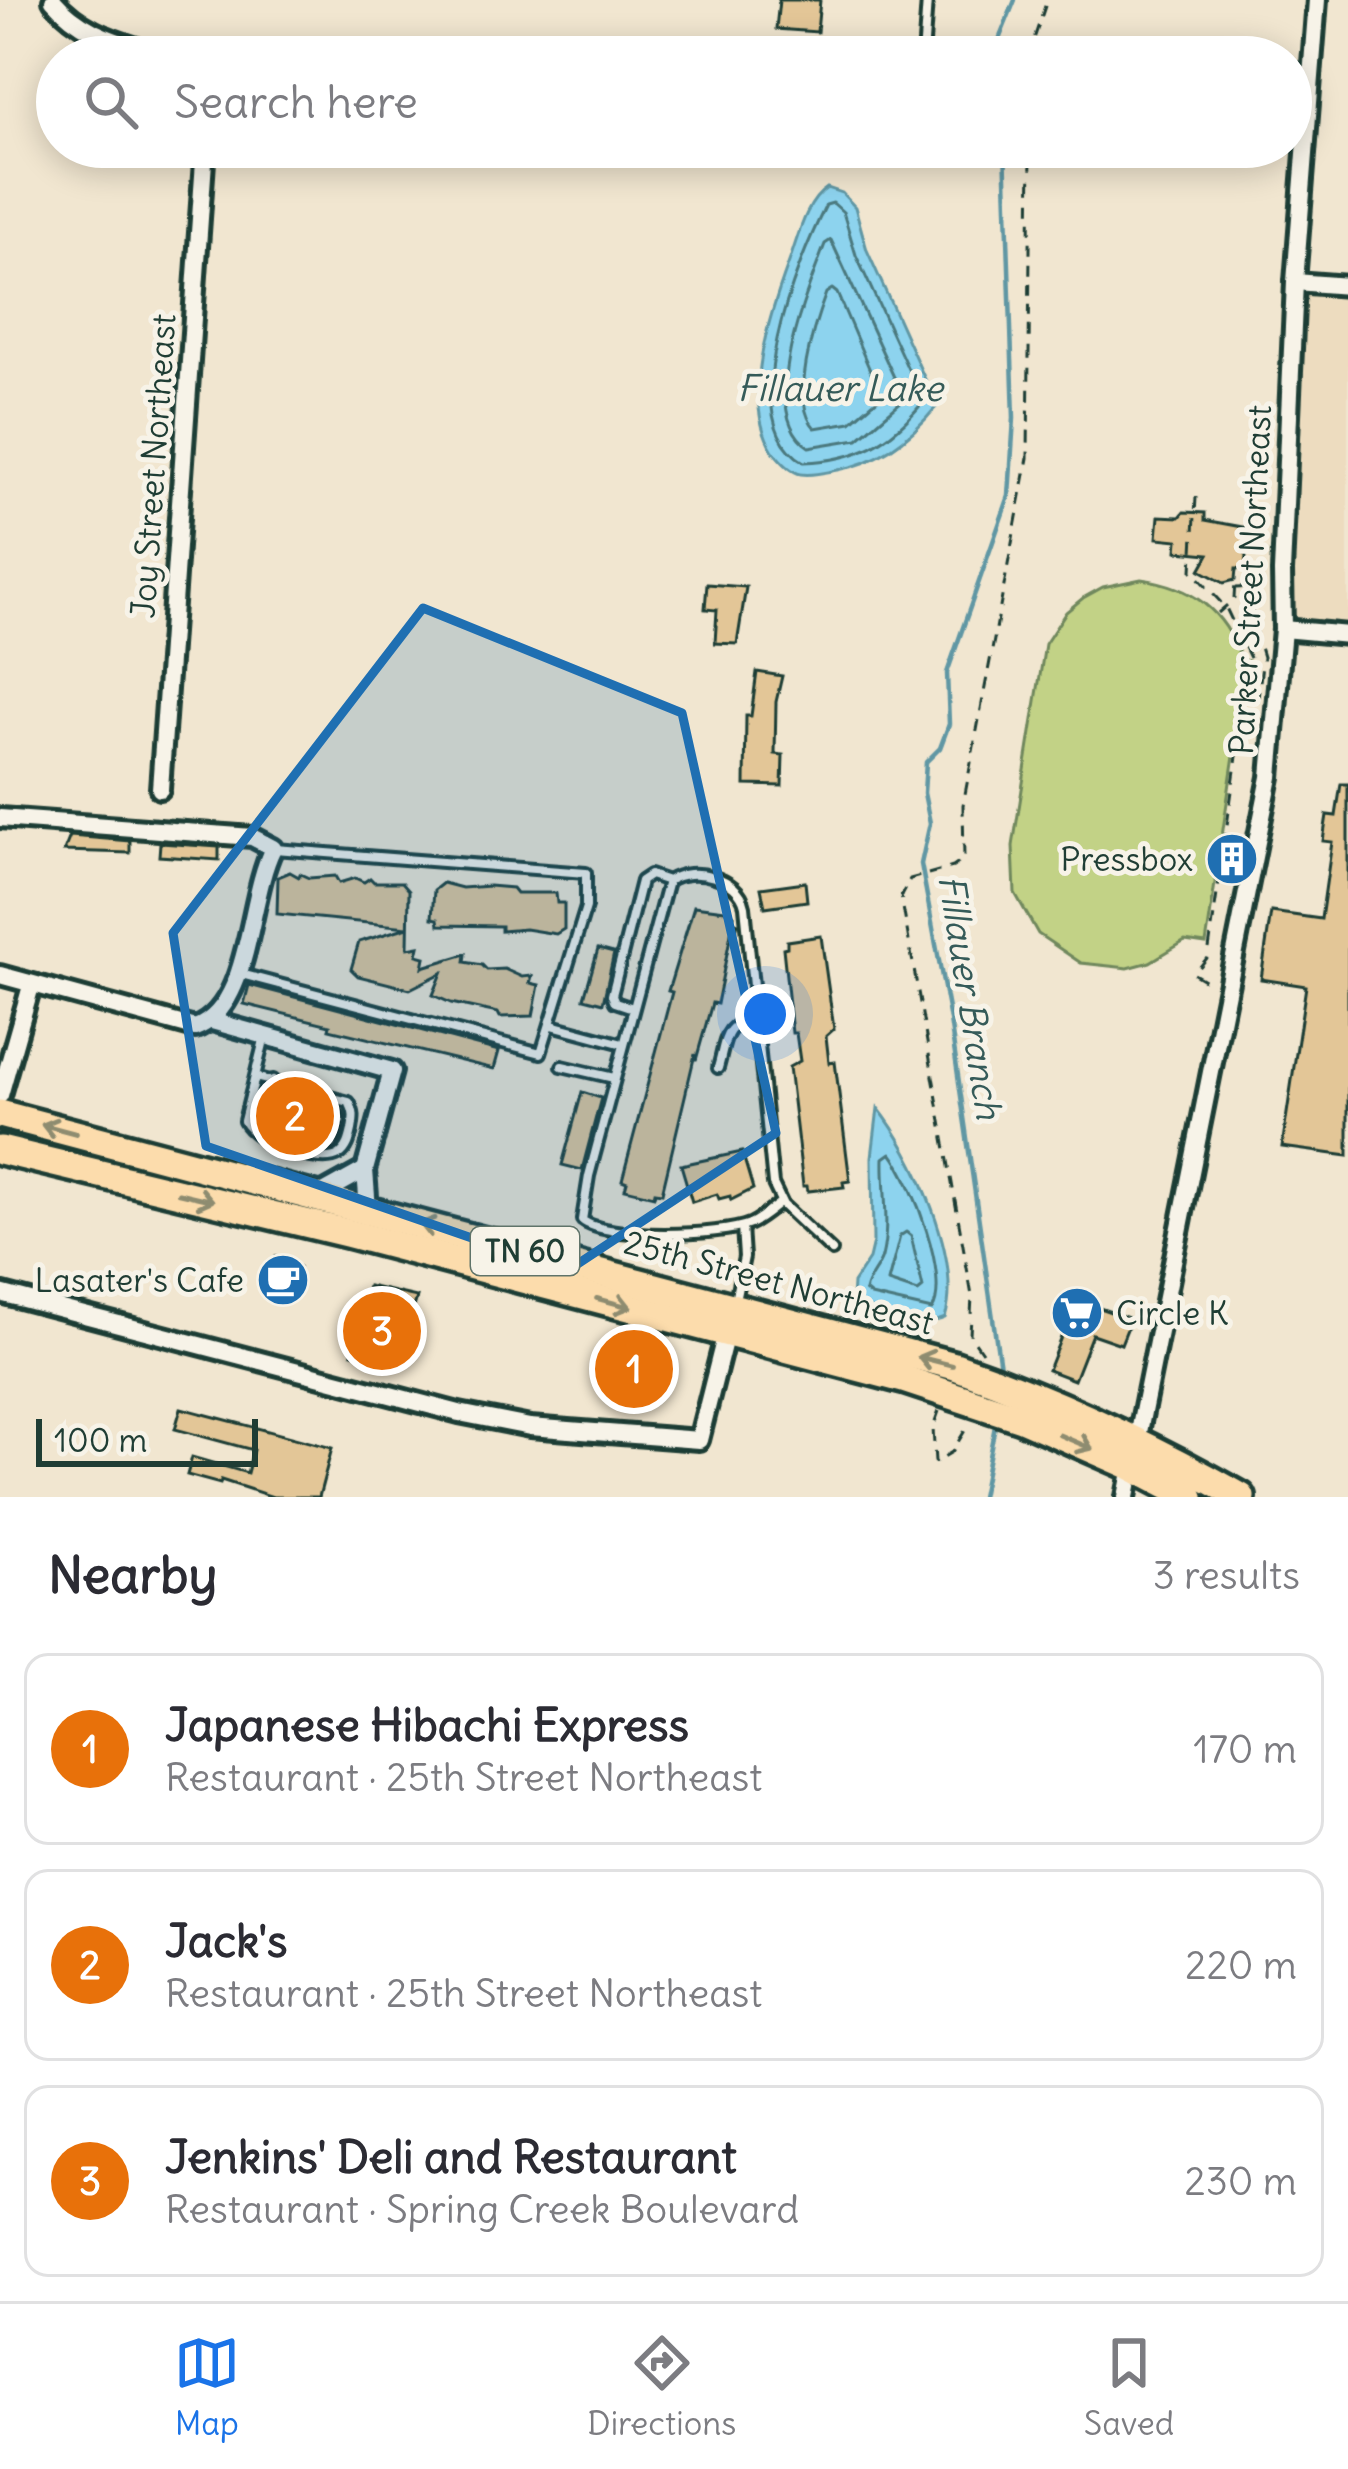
<!DOCTYPE html>
<html lang="en">
<head>
<meta charset="utf-8">
<style>
	body { margin:0; font-family:Delius,sans-serif; background:#f2f2f3; color:#2b2b33 }
	.scale { position:absolute; left:36px; bottom:30px; width:222px; box-sizing:border-box; padding-left:12px; border:6px solid #1f3d34; border-top:0; font-size:33px; line-height:42px; white-space:nowrap; color:#1f3d34; -webkit-text-stroke:9px #f7f3e8; paint-order:stroke }
	.you { position:absolute; left:765px; top:1014px; width:42px; height:42px; margin:-30px; border:9px solid #fff; border-radius:50%; background:#1a73e8; box-shadow:0 0 0 18px #1a73e833 }
	.badge { display:grid; place-items:center; width:78px; height:78px; border-radius:50%; background:#1a73e8; color:#fff; font-size:39px; font-weight:700 }
	.pin { position:absolute; translate:-50% -50%; border:6px solid #fff; box-shadow:0 3px 12px #0006 }
	.list { margin:0; padding:0; list-style:none }
	h2 { display:flex; justify-content:space-between; align-items:center; height:156px; margin:0; padding:0 48px; font-size:51px }
	h2 small { font-size:39px; font-weight:400; color:#7c7c81 }
	.list li { display:grid; grid-template-columns:78px 1fr auto; gap:36px; align-items:center; box-sizing:border-box; height:192px; margin:0 24px 24px; padding:0 24px; border:3px solid #e1e1e2; border-radius:24px }
	.list b { display:block; font-size:45px; white-space:nowrap }
	.list p { margin:0; font-size:39px; white-space:nowrap; color:#7c7c81 }
	.list em { font-size:39px; font-style:normal; color:#7c7c81 }
	.icon { flex:none; width:66px; height:66px; fill:none; stroke:currentColor; stroke-width:2; stroke-linecap:round; stroke-linejoin:round }
	.map { position:relative; flex:none; width:1348px; height:1497px; overflow:hidden }
	.search { position:absolute; background:#fff; box-shadow:0 6px 30px #0003; left:36px; right:36px; top:36px; height:132px; display:flex; align-items:center; gap:30px; box-sizing:border-box; padding:0 42px; border-radius:66px; color:#7c7c81; font-size:45px }
	.sheet { height:804px; background:#fff }
	nav { display:flex; justify-content:space-around; align-items:center; box-sizing:border-box; height:168px; border-top:3px solid #e1e1e2; background:#fff; font-size:33px; color:#7c7c81 }
	nav a { display:grid; justify-items:center; gap:6px }
	nav .on { color:#1a73e8 }
	.map>svg:first-child { display:block }
	.built { fill:#eddcbf }
	.green { fill:#c2d286; stroke:#70885d; stroke-width:3 }
	.water { fill:#8dd3ee; stroke:#6197a4; stroke-width:3 }
	.lines { fill:none; stroke-linecap:round; stroke-linejoin:round }
	.shore { stroke:#4b797e; stroke-width:3 }
	.stream { stroke:#6197a4; stroke-width:4.5 }
	.building { fill:#e3c697; stroke:#1f3d34; stroke-width:3 }
	.service-casing { stroke:#1f3d34; stroke-width:16 }
	.minor-casing { stroke:#1f3d34; stroke-width:26 }
	.trunk-casing { stroke:#1f3d34; stroke-width:36 }
	.path { stroke:#1f3d34; stroke-width:3; stroke-dasharray:12 9; stroke-linecap:butt }
	.service { stroke:#f7f3e8; stroke-width:8 }
	.minor { stroke:#f7f3e8; stroke-width:16 }
	.trunk { stroke:#fcdcac; stroke-width:27 }
	.oneway { stroke:#8e8c70 }
	.marked { fill:#1f6fb2; fill-opacity:0.2; stroke:#1f6fb2; stroke-width:9; stroke-linejoin:round }
	.labels { text-anchor:middle; dominant-baseline:central; stroke-width:10; stroke-linejoin:round; paint-order:stroke }
	.shield { fill:#f7f3e8; stroke:#60746a; stroke-width:3 }
	.shield-label { font-size:30px; font-weight:bold; fill:#1f3d34 }
	.street-label { font-size:33px; fill:#1f3d34; stroke:#f7f3e8 }
	.poi-label { font-size:33px; fill:#1f3d34; stroke:#f7f3e8; text-anchor:end }
	.water-label { font-size:36px; font-style:italic; fill:#355b59; stroke:#f7f3e8 }
</style>
</head>
<body>
<div class="map">
<svg width="1348" height="1497" viewBox="0 0 1348 1497">
	<rect width="100%" height="100%" fill="#f1e6d0"/>
	<filter id="ink" filterUnits="userSpaceOnUse"><feTurbulence type="fractalNoise" baseFrequency=".00833" numOctaves="2"/><feDisplacementMap in="SourceGraphic" scale="24" xChannelSelector="R" yChannelSelector="G"/><feConvolveMatrix kernelMatrix="1 2 1 2 8 2 1 2 1" color-interpolation-filters="sRGB"/></filter>
	<g filter="url(#ink)">
		<path class="built" d="M1295,282L1348,286V635L1283,629Z"/>
		<path class="green" d="M1141,579C1191,586 1225,610 1241,659L1248,661L1206,944L1185,941L1150,962L1128,968L1081,963L1038,934L1015,893L1013,846L1045,644L1066,612L1083,598L1103,587Z"/>
		<g class="water">
			<path d="M827,188L842,193L855,207L867,250L937,406C911,438 879,463 838,470C827,472 813,476 801,474C790,472 780,460 773,451C740,399 770,314 789,262C798,238 805,202 827,188Z"/>
			<path d="M878,1108C915,1154 963,1260 945,1318C920,1329 876,1313 852,1300L853,1283L869,1259L873,1242L872,1157Z"/>
		</g>
		<g class="lines">
			<g class="shore">
				<path d="M833,203L843,212L856,255L923,402C890,443 858,460 804,462C731,420 798,261 826,205Z"/>
				<path d="M831,240L904,399L858,439L809,447C755,412 808,290 825,244Z"/>
				<path d="M832,289L837,293L881,396L851,422L815,428C789,401 814,325 826,293Z"/>
				<path d="M891,1153C912,1180 951,1280 932,1310L871,1296L865,1291C868,1277 878,1270 882,1257C890,1225 883,1190 884,1158Z"/>
				<path d="M906,1232L911,1236L923,1288L918,1292L888,1282L900,1236Z"/>
			</g>
			<g class="stream">
				<path d="M992,57L1015,0"/>
				<path d="M1000,1367L950,1020L921,864L930,823L924,793L926,762L940,748L949,724L947,673L1009,496L1014,418L1005,147"/>
				<path d="M981,1497L995,1426"/>
			</g>
		</g>
		<g class="building">
			<path d="M779,0H820L817,32L776,29Z"/>
			<path d="M1184,512L1205,513V520L1248,528L1245,569H1236L1235,580L1224,583L1200,570L1209,554L1177,551L1178,540L1157,538L1159,516L1180,517Z"/>
			<path d="M707,584L746,587L737,644L715,643L717,610L705,609Z"/>
			<path d="M757,672L782,676L776,702L775,754L783,755L782,786L745,785L746,716H751Z"/>
			<path d="M1341,784H1348V1156L1282,1147L1306,986L1261,979L1271,912L1321,919L1332,842L1323,841L1327,815L1336,816Z"/>
			<path d="M70,836L130,841V853L64,851Z"/>
			<path d="M160,843L219,847V860L159,856Z"/>
			<path d="M290,872L299,877L300,874L309,878L335,876L339,883L355,878L364,882L370,878L374,882H402L409,890L408,948L419,946L417,955L425,957L423,967L466,954L465,962L482,965L487,970L504,969L522,977L532,976L530,983L539,985L533,1016L500,1017L498,1013L451,1003L433,995L442,973L410,989L358,976L351,969L359,942L408,927L277,914L278,877Z"/>
			<path d="M805,882L807,901L765,907L761,888Z"/>
			<path d="M443,883L462,888L489,886L512,888L516,893H556L557,903H564V929L556,934L525,929L501,931V926L439,925L438,919L432,918L434,890Z"/>
			<path d="M694,906L725,910L734,915L733,921L738,923L735,934L731,933L717,1004L712,1003L696,1060L695,1054L662,1193L655,1192L654,1196L625,1189L627,1182L622,1180L672,992L668,991Z"/>
			<path d="M821,936L834,1029L826,1036L829,1063L835,1062L850,1181L843,1182L844,1187L808,1191L807,1186H803L789,1067L800,1061L796,1033H792L783,948L787,947V941Z"/>
			<path d="M598,949L614,953L603,1003L584,998Z"/>
			<path d="M249,985L499,1051L494,1069L329,1029L330,1025L244,1004Z"/>
			<path d="M582,1092L601,1098L582,1170L562,1165Z"/>
			<path d="M274,1095L324,1111L317,1137L266,1124Z"/>
			<path d="M742,1152L753,1189L731,1200L730,1196L719,1199L717,1194L692,1202L681,1165Z"/>
			<path d="M276,1257L299,1267L291,1300L267,1294Z"/>
			<path d="M368,1286L417,1297L397,1364L352,1353Z"/>
			<path d="M1065,1296L1131,1319L1121,1344L1092,1334L1074,1380L1048,1370L1067,1322L1056,1318Z"/>
			<path d="M613,1348L662,1363L660,1390L655,1392L605,1379Z"/>
			<path d="M181,1408L332,1448L319,1497H273L221,1480L220,1484L187,1475L192,1457L247,1473L253,1450L175,1429Z"/>
		</g>
		<g class="lines">
			<g class="service-casing">
				<g id="service">
					<path d="M923,57L927,0"/>
					<path d="M668,881L589,1176L582,1220C606,1240 721,1236 750,1224C761,1219 771,1210 781,1202"/>
					<path d="M241,974L541,1053L586,907V873L275,849"/>
					<path d="M633,1008L615,1002L612,995L641,881L650,875L668,881C692,865 739,877 745,906L773,1184L783,1205L832,1251"/>
					<path d="M552,1025L623,1044"/>
					<path d="M562,1066L614,1078"/>
					<path d="M718,1068C726,1041 723,1022 756,1020"/>
					<path d="M255,1077L349,1102C355,1113 354,1118 352,1130C350,1139 348,1149 339,1155C319,1167 254,1142 244,1121L265,1036"/>
					<path d="M260,1137L324,1147L332,1144L340,1121L333,1105L280,1089L273,1080"/>
					<path d="M735,1300L744,1257L742,1227"/>
				</g>
			</g>
			<g class="minor-casing">
				<g id="minor">
					<path d="M53,0C84,36 121,42 164,57"/>
					<path d="M1295,282L1348,286"/>
					<path d="M1283,629L1348,635"/>
					<path d="M160,789L205,147"/>
					<path d="M0,818L252,837L273,848C247,900 252,1007 195,1028L0,975"/>
					<path d="M212,1021L392,1071L365,1170L368,1210"/>
					<path d="M0,1095L31,986"/>
					<path d="M318,1196L365,1170"/>
					<path d="M0,1293L459,1413L530,1427L699,1440L726,1333"/>
					<path d="M1126,1497L1270,777L1283,629L1282,572L1295,282L1317,0"/>
				</g>
			</g>
			<g class="trunk-casing">
				<g id="trunk">
					<path d="M0,1114L955,1366C1056,1401 1148,1444 1241,1497"/>
					<path d="M0,1150L347,1233L903,1379L1021,1418L1131,1466L1190,1497"/>
				</g>
			</g>
			<g class="path">
				<path d="M1028,57L1047,0"/>
				<path d="M1196,497L1192,571L1226,608L1251,660L1209,949L1207,958L1194,974L1211,984"/>
				<path d="M1252,587V621L1263,657L1254,731"/>
				<path d="M1236,588L1252,587V577L1245,578L1243,587"/>
				<path d="M1218,613L1234,599L1235,581"/>
				<path d="M982,1352L970,1335L972,1296L901,896L910,879L953,867L964,859L963,805L1028,458L1031,147"/>
				<path d="M939,1411L933,1428L935,1462L952,1452L969,1424"/>
			</g>
			<use href="#service" class="service"/>
			<use href="#minor" class="minor"/>
			<use href="#trunk" class="trunk"/>
		</g>
		<defs><path id="oneway-shaft" d="M-6 0H5M1.5-3L5.5 0L1.5 3" fill="none" stroke-width="1.6" stroke-linecap="round" stroke-linejoin="round" transform="scale(3)"/></defs>
		<g class="oneway">
			<use href="#oneway-shaft" transform="translate(59 1129) rotate(-165)"/>
			<use href="#oneway-shaft" transform="translate(196 1197) rotate(13)"/>
			<use href="#oneway-shaft" transform="translate(437 1228) rotate(-165)"/>
			<use href="#oneway-shaft" transform="translate(614 1303) rotate(15)"/>
			<use href="#oneway-shaft" transform="translate(935 1361) rotate(-166)"/>
			<use href="#oneway-shaft" transform="translate(1076 1442) rotate(23)"/>
		</g>
	</g>
	<path class="marked" d="M423,608L682,713L776,1133L567,1271L206,1146L173,933Z"/>
	<defs>
		<g id="building-disc" transform="scale(2.7)"><circle r="9.5" fill="#1f6fb2" stroke="#f7f3e8"/><path d="M-4-6H4V6H1V3H-1V6H-4ZM-2.5-4.3h1.7v1.8h-1.7ZM.8-4.3h1.7v1.8H.8ZM-2.5-1h1.7V.8h-1.7ZM.8-1h1.7V.8H.8Z" fill="#fff"/></g>
		<g id="cafe-disc" transform="scale(2.7)"><circle r="9.5" fill="#1f6fb2" stroke="#f7f3e8"/><path d="M-5.5-4.5H6V0H3Q3 3.5 0 3.5H-2.5Q-5.5 3.5-5.5 0ZM3-3.2v2h1.7v-2ZM-6 4.5H4V6H-6Z" fill="#fff"/></g>
		<g id="supermarket-disc" transform="scale(2.7)"><circle r="9.5" fill="#1f6fb2" stroke="#f7f3e8"/><path d="M-6-5.5h2.5l.6 2H6L4.5 2H-2.5L-4.4-4H-6ZM-1.5 3.2a1.3 1.3 0 1 0 .1 0ZM3 3.2a1.3 1.3 0 1 0 .1 0Z" fill="#fff"/></g>
	</defs>
	<g fill-rule="evenodd">
		<use href="#building-disc" x="1232" y="859"/>
		<use href="#cafe-disc" x="283" y="1280"/>
		<use href="#supermarket-disc" x="1077" y="1313"/>
	</g>
	<g class="labels">
		<rect class="shield" x="471" y="1227" width="108" height="48" rx="9"/>
		<g class="shield-label">
			<text x="525" y="1251">TN 60</text>
		</g>
		<g class="street-label">
			<text transform="translate(153 466) rotate(-86)">Joy Street Northeast</text>
			<text transform="translate(1250 580) rotate(-87)">Parker Street Northeast</text>
			<text transform="translate(779 1282) rotate(15)">25th Street Northeast</text>
		</g>
		<g class="poi-label">
			<text x="1193" y="859">Pressbox</text>
			<text x="244" y="1280">Lasater's Cafe</text>
			<text x="1116" y="1313" text-anchor="start">Circle K</text>
		</g>
		<g class="water-label">
			<text x="840" y="388">Fillauer Lake</text>
			<text transform="translate(970 997) rotate(81)">Fillauer Branch</text>
		</g>
	</g>
</svg>
<div class="scale">100 m</div>
<div class="you"></div>
<div class="pin badge" style="left:634px;top:1369px;background:#e8710a">1</div>
<div class="pin badge" style="left:295px;top:1116px;background:#e8710a">2</div>
<div class="pin badge" style="left:382px;top:1331px;background:#e8710a">3</div>
<div class="search"><svg class="icon" aria-label="search" viewBox="0 0 24 24"><circle cx="10" cy="10" r="6"/><path d="M15 15l6 6"/></svg>Search here</div>
</div>
<section class="sheet">
<h2>Nearby<small>3 results</small></h2>
<ul class="list">
<li><span class="badge" style="background:#e8710a">1</span><div><b>Japanese Hibachi Express</b><p>Restaurant · 25th Street Northeast</p></div><em>170 m</em></li>
<li><span class="badge" style="background:#e8710a">2</span><div><b>Jack's</b><p>Restaurant · 25th Street Northeast</p></div><em>220 m</em></li>
<li><span class="badge" style="background:#e8710a">3</span><div><b>Jenkins' Deli and Restaurant</b><p>Restaurant · Spring Creek Boulevard</p></div><em>230 m</em></li>
</ul>
</section>
<nav>
<a class="on"><svg class="icon" aria-label="map" viewBox="0 0 24 24"><path d="M3 6l6-2 6 2 6-2v14l-6 2-6-2-6 2zM9 4v14M15 6v14"/></svg>Map</a>
<a><svg class="icon" aria-label="directions" viewBox="0 0 24 24"><path d="M12 3l9 9-9 9-9-9zM9 14v-3h6M13 9l2 2-2 2"/></svg>Directions</a>
<a><svg class="icon" aria-label="saved" viewBox="0 0 24 24"><path d="M7 4h10v16l-5-4-5 4z"/></svg>Saved</a>
</nav>
</body>
</html>
